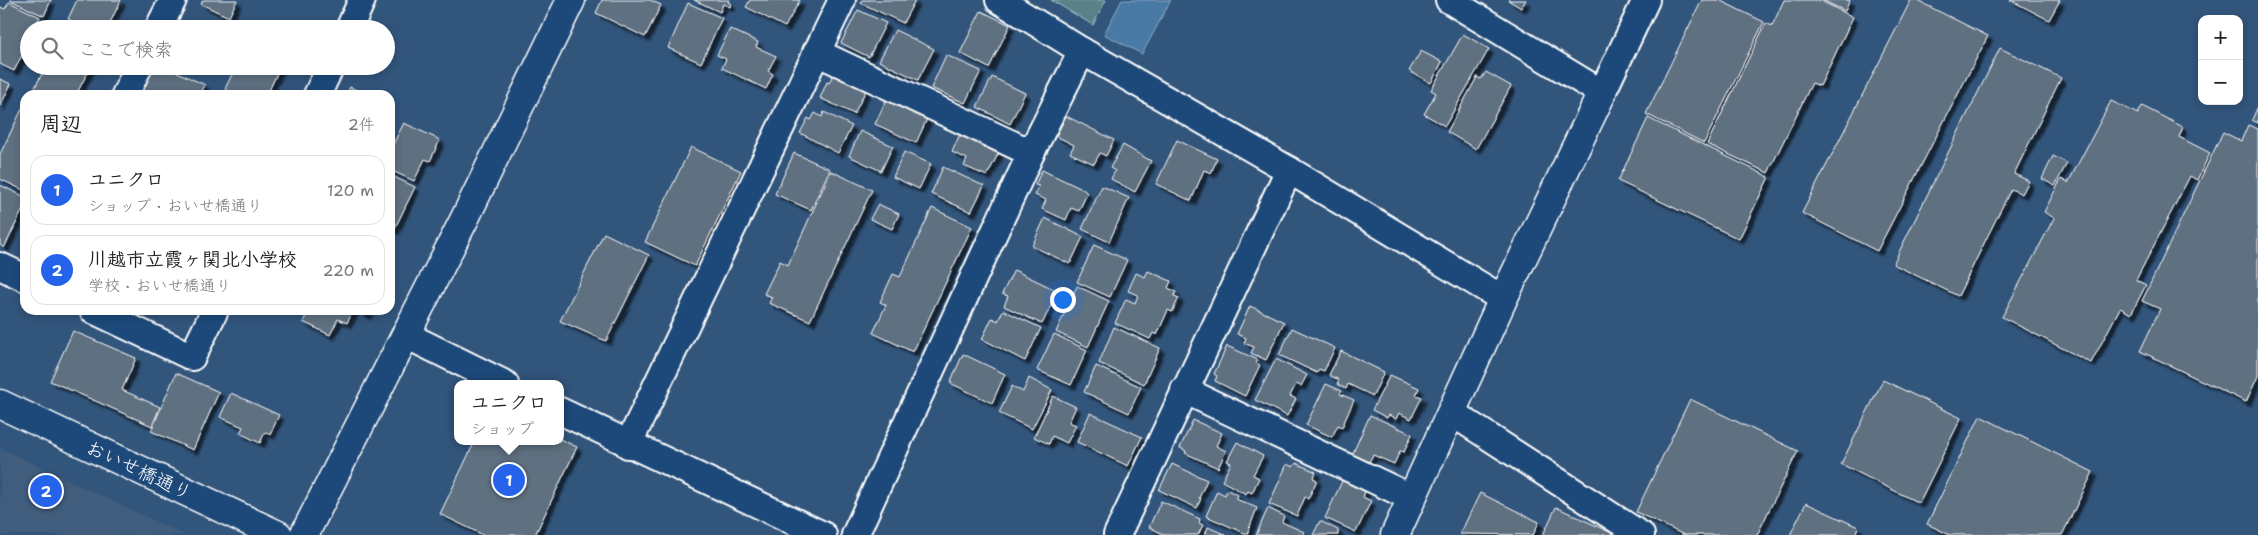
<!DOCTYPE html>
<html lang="ja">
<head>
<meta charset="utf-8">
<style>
	body { margin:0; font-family:"Shantell Sans","Klee One",sans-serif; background:#f2f2f2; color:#222 }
	.controls { position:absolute; right:15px; top:15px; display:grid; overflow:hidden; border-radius:10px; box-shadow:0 2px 8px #0003 }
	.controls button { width:45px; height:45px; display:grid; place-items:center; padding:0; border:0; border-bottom:1px solid #e0e0e0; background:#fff; color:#222; font:25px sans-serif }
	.you { position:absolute; left:1062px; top:299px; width:18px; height:18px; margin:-12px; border:4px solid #fff; border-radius:50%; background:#1a73e8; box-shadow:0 0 0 8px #1a73e833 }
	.badge { display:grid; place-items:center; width:32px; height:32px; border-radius:50%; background:#2563eb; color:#fff; font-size:16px; font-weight:700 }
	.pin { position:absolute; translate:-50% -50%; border:2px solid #fff; box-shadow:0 1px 5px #0006 }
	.popup { position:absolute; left:454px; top:380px; width:110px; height:65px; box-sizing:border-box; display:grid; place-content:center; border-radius:10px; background:#fff; filter:drop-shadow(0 1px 4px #0005); font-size:16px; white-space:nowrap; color:#767676 }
	.popup b { font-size:19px; color:#222 }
	.popup::after { content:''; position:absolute; left:50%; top:100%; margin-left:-10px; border:10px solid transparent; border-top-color:#fff }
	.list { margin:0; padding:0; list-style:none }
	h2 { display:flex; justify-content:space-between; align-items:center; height:65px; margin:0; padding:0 20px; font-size:21px }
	h2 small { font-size:16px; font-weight:400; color:#767676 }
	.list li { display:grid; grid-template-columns:32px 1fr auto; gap:15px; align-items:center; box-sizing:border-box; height:70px; margin:0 10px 10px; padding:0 10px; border:1px solid #e0e0e0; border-radius:15px }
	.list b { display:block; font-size:19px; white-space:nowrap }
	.list p { margin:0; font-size:16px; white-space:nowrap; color:#767676 }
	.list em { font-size:16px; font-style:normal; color:#767676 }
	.icon { flex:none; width:28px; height:28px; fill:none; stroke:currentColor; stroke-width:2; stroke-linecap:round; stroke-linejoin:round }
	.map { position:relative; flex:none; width:2258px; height:535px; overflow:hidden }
	.search { position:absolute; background:#fff; box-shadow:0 2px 8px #0003; left:20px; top:20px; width:375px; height:55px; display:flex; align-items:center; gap:12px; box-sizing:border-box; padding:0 18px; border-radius:28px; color:#767676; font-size:19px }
	.panel { position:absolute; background:#fff; box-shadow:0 2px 8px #0003; left:20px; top:90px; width:375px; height:225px; border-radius:15px }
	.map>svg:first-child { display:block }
	.built { fill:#405d7d }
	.green { fill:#588188; stroke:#acc0c4 }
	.water { fill:#4879a5; stroke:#91afc9 }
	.building { fill:#5f7080; stroke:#fff; filter:url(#shadow) }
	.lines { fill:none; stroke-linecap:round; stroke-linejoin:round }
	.minor-casing { stroke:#fff; stroke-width:30 }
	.tertiary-casing { stroke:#fff; stroke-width:31 }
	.minor { stroke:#1f4a7a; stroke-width:26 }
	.tertiary { stroke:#1f4a7a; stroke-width:28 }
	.labels { text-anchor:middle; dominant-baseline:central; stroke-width:4.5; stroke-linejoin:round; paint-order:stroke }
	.street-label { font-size:19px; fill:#fff; stroke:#1f4a7a }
</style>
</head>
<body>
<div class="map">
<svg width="2258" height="535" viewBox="0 0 2258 535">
	<defs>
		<filter id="shadow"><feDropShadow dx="4.5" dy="4.5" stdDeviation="1" flood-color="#0009"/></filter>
	</defs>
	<rect width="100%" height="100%" fill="#32557c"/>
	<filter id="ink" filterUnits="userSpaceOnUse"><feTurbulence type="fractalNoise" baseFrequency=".02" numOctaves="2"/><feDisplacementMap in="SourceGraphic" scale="10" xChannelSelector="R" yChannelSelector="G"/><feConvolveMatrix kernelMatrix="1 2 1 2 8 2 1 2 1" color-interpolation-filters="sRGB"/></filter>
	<g filter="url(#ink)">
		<path class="built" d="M0,448L185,535H0Z"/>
		<path class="green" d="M1051,0H1106L1093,25Z"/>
		<path class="water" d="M1122,0H1171L1142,54L1104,34Z"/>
		<g class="building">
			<path d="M10,0H51L44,16Z"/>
			<path d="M77,0H121L107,29H89L68,19Z"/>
			<path d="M203,0H237L229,17L201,4Z"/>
			<path d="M602,0H650L661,5L645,37L596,13Z"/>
			<path d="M694,0H729L728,2L731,4L730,7L723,4L720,12Z"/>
			<path d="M750,0H800L785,27L746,7Z"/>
			<path d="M862,0H915L903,23L861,3Z"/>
			<path d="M1508,0H1526L1521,8Z"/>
			<path d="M1702,0H1719L1764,22L1704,143L1646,114Z"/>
			<path d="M1784,0H1819L1853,17L1820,86L1812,83L1768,173L1707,144L1766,23L1772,26Z"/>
			<path d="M1822,0H1850L1845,11Z"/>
			<path d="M1911,0H1916L1988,36L1877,251L1802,213Z"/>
			<path d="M2010,0H2060L2049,20Z"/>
			<path d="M9,2L40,17L34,29H29V57L22,55L14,71L0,64V7L5,9Z"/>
			<path d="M688,3L722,18L701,63L668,48Z"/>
			<path d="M858,10L886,23L869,57L841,43Z"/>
			<path d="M981,11L1010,25L989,68L960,53Z"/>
			<path d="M730,29L758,42L756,47L776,56L768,71L773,74L766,89L722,68L726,59L717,55Z"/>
			<path d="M895,30L934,49L918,80L879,61Z"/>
			<path d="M1463,34L1489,49L1445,126L1424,114L1436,93L1431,90Z"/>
			<path d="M2000,48L2061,78L2014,174L2029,181L2022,194L2011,189L1958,296L1893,264Z"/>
			<path d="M1421,51L1442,62L1431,83L1409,71Z"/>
			<path d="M946,55L981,71L965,103L931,88Z"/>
			<path d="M46,66H91L76,95H31Z"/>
			<path d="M153,66H164L205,85L200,95L140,94Z"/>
			<path d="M236,66H279L280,67L267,95H237L225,89Z"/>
			<path d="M1486,72L1511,86L1476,149L1447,132L1477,77L1481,79Z"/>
			<path d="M833,75L866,90L854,114L820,98L827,82L829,83Z"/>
			<path d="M992,77L1025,93L1010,124L977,107Z"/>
			<path d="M0,79L11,84L0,106Z"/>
			<path d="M350,87L367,95H346Z"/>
			<path d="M886,100L927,119L916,143L875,124Z"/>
			<path d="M2111,101L2138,114L2142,106L2183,127L2179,137L2210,153L2197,180L2190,176L2136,280L2146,285L2131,314L2120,308L2091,363L2002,317L2054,218L2044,212L2061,179L2068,183Z"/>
			<path d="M2258,106V123L2252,120Z"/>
			<path d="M23,107L25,108V191L0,179V154Z"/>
			<path d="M824,112L852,126L838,153L800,133L808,118L811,120L815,113L822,117Z"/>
			<path d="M1066,116L1114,140L1106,156L1100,153L1094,164L1070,153L1074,145L1056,136Z"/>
			<path d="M1648,118L1769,177L1739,239L1618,181Z"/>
			<path d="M404,123L440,140L430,161L425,159L414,181L390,170V150Z"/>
			<path d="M2248,125L2258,129V376L2246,402L2140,351L2160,309L2142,301L2223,132L2241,141Z"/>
			<path d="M860,131L893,146L881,171L849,156Z"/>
			<path d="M960,134L999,152L987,176L964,166L967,159L952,152Z"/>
			<path d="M1177,140L1217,159L1211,173L1204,170L1191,201L1156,184Z"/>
			<path d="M1123,145L1151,161L1135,192L1111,179L1115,171L1110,168Z"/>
			<path d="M691,147L741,171L695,266L645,242Z"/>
			<path d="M904,152L931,164L919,189L893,177Z"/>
			<path d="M794,153L830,169L811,210L775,194Z"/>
			<path d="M2053,156L2067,163L2055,186L2042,179Z"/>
			<path d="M943,167L984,186L971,212L931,194Z"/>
			<path d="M1042,170L1084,190L1087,193L1079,211L1071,208L1066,220L1042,209L1046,200L1035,195L1039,186L1035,185Z"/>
			<path d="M831,171L872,190L810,321L769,303L772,297L764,294L780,261L788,265Z"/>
			<path d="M390,175L415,187L394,230L390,228Z"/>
			<path d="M0,185L25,197V205L4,248L0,245Z"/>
			<path d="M1102,186L1129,198L1109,242L1082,229Z"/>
			<path d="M878,204L899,214L892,229L870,219Z"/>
			<path d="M932,208L972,227L913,352L873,333L886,305L880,302L893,274L900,277Z"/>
			<path d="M1045,218L1083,237L1070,264L1032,246Z"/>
			<path d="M604,233L649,255L606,341L560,321Z"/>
			<path d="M1094,245L1127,260L1110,297L1077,282Z"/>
			<path d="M1014,270L1058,291L1042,324L1004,306L1008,296L1002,294Z"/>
			<path d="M1148,271L1171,281L1168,288L1176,292L1174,296L1179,298L1172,312L1168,310L1157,335L1153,333L1150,339L1115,323L1126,299L1135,303L1138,295L1128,291L1136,273L1145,277Z"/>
			<path d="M1077,286L1109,301L1088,347L1056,332Z"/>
			<path d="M1250,306L1284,322L1266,360L1251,353L1254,347L1244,343L1246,338L1237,334Z"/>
			<path d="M309,310H354L347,323L338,319L330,335L303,322Z"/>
			<path d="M357,310H369L366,315Z"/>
			<path d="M1003,310L1041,328L1025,361L982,339L992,318L998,321Z"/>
			<path d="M1114,327L1160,348L1144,384L1099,363Z"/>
			<path d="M1292,328L1335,348L1324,371L1319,369L1317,373L1279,355Z"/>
			<path d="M73,331L136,358L122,390L160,407L152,426L50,381Z"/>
			<path d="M1054,334L1087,350L1071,385L1037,370Z"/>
			<path d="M1227,346L1258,360L1256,363L1260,365L1245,396L1215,381L1217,376L1214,374Z"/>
			<path d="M1341,351L1384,372L1373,396L1348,384L1346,389L1337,384L1339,380L1329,375Z"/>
			<path d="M963,354L1005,374L992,403L950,383Z"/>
			<path d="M1276,359L1307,375L1301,386L1296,384L1290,396L1296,399L1287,416L1255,400Z"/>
			<path d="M1096,366L1141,387L1129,413L1084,392Z"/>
			<path d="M176,373L219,392L193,450L151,431Z"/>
			<path d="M1390,375L1419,388L1416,395L1422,397L1411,419L1399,413L1396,419L1389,415L1387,418L1372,410Z"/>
			<path d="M1029,378L1052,390L1032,429L999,413L1012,386L1023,392Z"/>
			<path d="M1883,380L1961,418L1919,503L1841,464Z"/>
			<path d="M1326,384L1342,391L1340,394L1354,400L1342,427L1338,425L1332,437L1306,425Z"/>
			<path d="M231,393L279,415L270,435L265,432L260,443L240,433L243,427L220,417Z"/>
			<path d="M1053,396L1076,407L1069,422L1076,425L1067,443L1052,436L1049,444L1034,437Z"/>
			<path d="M1690,399L1798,451L1757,535H1684L1636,512Z"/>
			<path d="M1090,413L1142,437L1128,466L1077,442Z"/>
			<path d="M1370,415L1412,434L1404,452L1400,451L1394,464L1373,455L1369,462L1352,455Z"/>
			<path d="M1980,416L2093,472L2062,535H1950L1927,524Z"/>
			<path d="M1193,420L1222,433L1216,446L1226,451L1218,468L1185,453L1186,451L1180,448Z"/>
			<path d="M560,439L577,447L535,535H483L440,514L475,441H560Z"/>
			<path d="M1237,442L1263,456L1253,475L1259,478L1252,493L1248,491L1246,494L1222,481L1231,463L1227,461Z"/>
			<path d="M1296,463L1316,472L1313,478L1317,480L1308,499L1305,497L1297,516L1269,504L1287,464L1293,467Z"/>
			<path d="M1172,464L1207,480L1199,498H1201L1197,508L1159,490Z"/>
			<path d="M1343,479L1366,489L1363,497L1371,501L1356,532L1325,518Z"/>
			<path d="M1227,490L1238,495L1236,499L1257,508L1247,534L1206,516L1217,491L1225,495Z"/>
			<path d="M1480,493L1539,522L1533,535L1460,534Z"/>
			<path d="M1161,501L1200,519L1199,523L1203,525L1198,535H1165L1149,527Z"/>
			<path d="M1806,503L1858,527L1855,535H1790Z"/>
			<path d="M1556,507L1616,535H1543Z"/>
			<path d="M1268,508L1284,516L1282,522L1304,532L1303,535H1256Z"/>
			<path d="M1320,521L1338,530V535H1313Z"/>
			<path d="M1208,527L1226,535H1205Z"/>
		</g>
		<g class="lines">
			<g class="minor-casing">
				<g id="minor">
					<path d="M999,0L1082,51L1289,170L1503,299"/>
					<path d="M1449,0L1602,93L1646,0"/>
					<path d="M158,29L173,0"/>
					<path d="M349,29L362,0"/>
					<path d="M816,52L1031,153"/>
					<path d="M125,95L139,66"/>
					<path d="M317,95L331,66"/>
					<path d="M0,266L25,278"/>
					<path d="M93,310L192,357L215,310"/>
					<path d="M406,335L505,384"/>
					<path d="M1184,390L1412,498"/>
					<path d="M560,411L823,535"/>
					<path d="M1452,413L1641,535"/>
					<path d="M628,445L842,0"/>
					<path d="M855,535L1031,153L1082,51"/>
					<path d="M1117,535L1289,170"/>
				</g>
			</g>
			<g class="tertiary-casing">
				<g id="tertiary">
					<path d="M0,404L278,535"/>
					<path d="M304,535L465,218L571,0"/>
					<path d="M1395,535L1503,299L1602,93"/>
				</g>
			</g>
			<use href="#minor" class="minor"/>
			<use href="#tertiary" class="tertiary"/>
		</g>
	</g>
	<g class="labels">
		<g class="street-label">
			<text transform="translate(139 470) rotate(25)">おいせ橋通り</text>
		</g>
	</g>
</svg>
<div class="controls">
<button>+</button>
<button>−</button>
</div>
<div class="you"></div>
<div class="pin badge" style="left:509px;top:480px">1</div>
<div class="popup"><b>ユニクロ</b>ショップ</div>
<div class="pin badge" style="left:46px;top:491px">2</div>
<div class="search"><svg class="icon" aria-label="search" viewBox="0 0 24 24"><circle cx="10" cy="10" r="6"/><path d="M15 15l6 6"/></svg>ここで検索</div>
<section class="panel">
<h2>周辺<small>2件</small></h2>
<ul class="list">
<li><span class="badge">1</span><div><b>ユニクロ</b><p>ショップ · おいせ橋通り</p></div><em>120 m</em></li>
<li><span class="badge">2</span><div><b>川越市立霞ヶ関北小学校</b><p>学校 · おいせ橋通り</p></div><em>220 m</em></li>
</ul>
</section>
</div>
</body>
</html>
